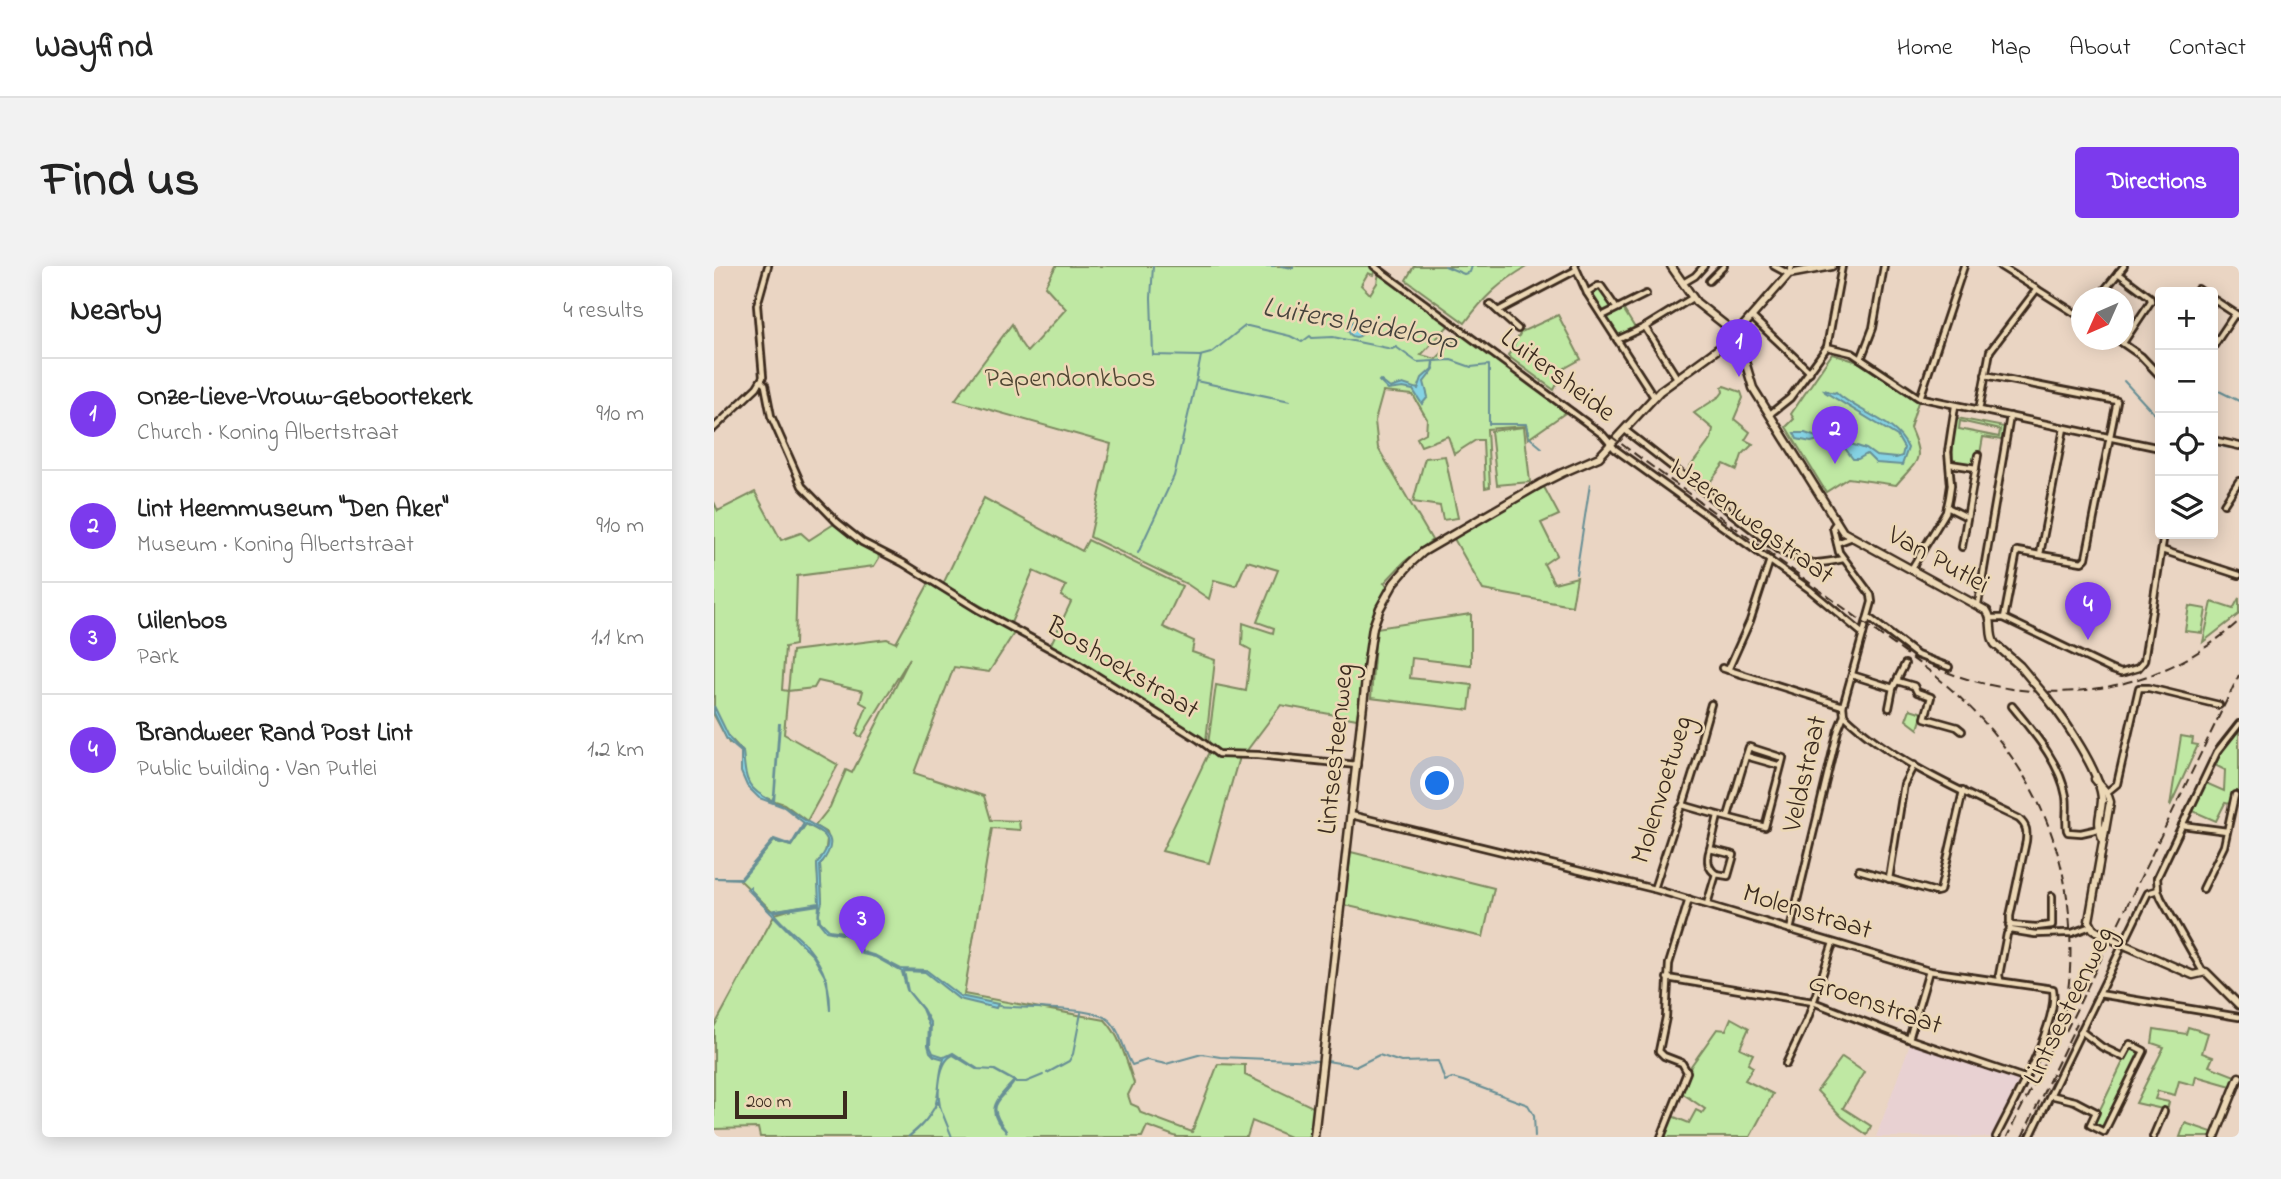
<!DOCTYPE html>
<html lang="en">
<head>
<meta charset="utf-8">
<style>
	body { margin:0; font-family:"Indie Flower",sans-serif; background:#f2f2f2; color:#222 }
	.controls { position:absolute; right:21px; top:21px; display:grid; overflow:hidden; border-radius:7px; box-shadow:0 4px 18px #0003 }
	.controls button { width:63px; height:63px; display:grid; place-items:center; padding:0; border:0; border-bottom:2px solid #e0e0e0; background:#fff; color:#222; font:35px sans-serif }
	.compass { position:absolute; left:1357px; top:21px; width:63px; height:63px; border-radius:50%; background:#fff; box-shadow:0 4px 18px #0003; rotate:225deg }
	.scale { position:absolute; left:21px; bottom:18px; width:112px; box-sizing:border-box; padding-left:7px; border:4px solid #3b2a1e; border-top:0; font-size:19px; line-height:24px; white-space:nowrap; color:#3b2a1e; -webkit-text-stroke:5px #ecd8b6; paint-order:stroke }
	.you { position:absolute; left:724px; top:518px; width:24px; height:24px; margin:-18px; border:5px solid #fff; border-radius:50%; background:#1a73e8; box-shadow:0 0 0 10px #1a73e833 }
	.badge { display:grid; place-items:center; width:46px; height:46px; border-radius:50%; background:#7c3aed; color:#fff; font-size:23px; font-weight:700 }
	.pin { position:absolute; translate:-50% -58px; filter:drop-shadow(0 2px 4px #0008) }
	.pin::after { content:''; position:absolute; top:37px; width:24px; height:21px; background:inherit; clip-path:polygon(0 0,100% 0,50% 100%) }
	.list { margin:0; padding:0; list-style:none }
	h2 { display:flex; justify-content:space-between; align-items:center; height:91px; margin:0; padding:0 28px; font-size:30px }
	h2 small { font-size:23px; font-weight:400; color:#767676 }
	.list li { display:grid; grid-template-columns:46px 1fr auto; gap:21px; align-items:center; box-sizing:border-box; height:112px; padding:0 28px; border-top:2px solid #e0e0e0 }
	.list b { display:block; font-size:26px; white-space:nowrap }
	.list p { margin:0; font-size:23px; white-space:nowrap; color:#767676 }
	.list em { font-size:23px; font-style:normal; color:#767676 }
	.icon { flex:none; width:38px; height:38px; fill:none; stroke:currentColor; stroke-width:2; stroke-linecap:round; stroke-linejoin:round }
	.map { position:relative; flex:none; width:1525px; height:871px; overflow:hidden; border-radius:7px }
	header { display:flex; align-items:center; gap:42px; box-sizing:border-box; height:98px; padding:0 35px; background:#fff; border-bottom:2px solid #e0e0e0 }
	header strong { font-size:33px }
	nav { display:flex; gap:38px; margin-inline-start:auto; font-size:24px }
	.intro { display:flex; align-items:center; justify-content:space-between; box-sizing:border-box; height:168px; padding:0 42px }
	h1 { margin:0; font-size:49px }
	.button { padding:18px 32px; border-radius:7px; background:#7c3aed; color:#fff; font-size:24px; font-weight:700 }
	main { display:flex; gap:42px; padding:0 42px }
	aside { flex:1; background:#fff; border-radius:7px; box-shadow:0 4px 18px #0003 }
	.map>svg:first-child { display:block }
	.built { fill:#e8d1d2 }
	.green { fill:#bfe8a3; stroke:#7d8960; stroke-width:2; fill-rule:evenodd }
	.water { fill:#85d3e4; stroke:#678f95; stroke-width:2 }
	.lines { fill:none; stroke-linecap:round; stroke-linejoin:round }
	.stream { stroke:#678f95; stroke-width:2 }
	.street-casing { stroke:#3b2a1e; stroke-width:10 }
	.secondary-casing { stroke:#3b2a1e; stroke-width:11 }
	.street { stroke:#ecd8b6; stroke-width:4.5 }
	.secondary { stroke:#ecd8b6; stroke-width:6 }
	.rail { stroke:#3b2a1e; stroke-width:2; stroke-dasharray:10 5; stroke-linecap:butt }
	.street-bridge-casing { stroke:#3b2a1e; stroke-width:10; stroke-linecap:butt }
	.secondary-bridge-casing { stroke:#3b2a1e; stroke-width:11; stroke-linecap:butt }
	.street-bridge { stroke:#ecd8b6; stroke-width:4.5 }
	.secondary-bridge { stroke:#ecd8b6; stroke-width:6 }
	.labels { text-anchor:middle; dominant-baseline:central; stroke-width:5; stroke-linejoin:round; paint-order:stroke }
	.street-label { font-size:28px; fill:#3b2a1e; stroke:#ecd8b6 }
	.park-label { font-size:28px; fill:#4f4632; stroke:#ecd8b6 }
	.water-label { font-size:30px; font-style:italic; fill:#46433c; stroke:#ecd8b6 }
</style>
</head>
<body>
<header>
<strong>Wayfind</strong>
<nav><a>Home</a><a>Map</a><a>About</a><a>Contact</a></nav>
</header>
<div class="intro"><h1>Find us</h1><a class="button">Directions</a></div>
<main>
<aside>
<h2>Nearby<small>4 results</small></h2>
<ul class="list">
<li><span class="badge">1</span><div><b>Onze-Lieve-Vrouw-Geboortekerk</b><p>Church · Koning Albertstraat</p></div><em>910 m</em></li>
<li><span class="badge">2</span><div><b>Lint Heemmuseum &quot;Den Aker&quot;</b><p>Museum · Koning Albertstraat</p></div><em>910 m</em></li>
<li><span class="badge">3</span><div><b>Uilenbos</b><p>Park</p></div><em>1.1 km</em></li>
<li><span class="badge">4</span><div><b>Brandweer Rand Post Lint</b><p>Public building · Van Putlei</p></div><em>1.2 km</em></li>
</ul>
</aside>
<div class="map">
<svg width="1525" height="871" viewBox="0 0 1525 871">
	<rect width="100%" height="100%" fill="#ead5c3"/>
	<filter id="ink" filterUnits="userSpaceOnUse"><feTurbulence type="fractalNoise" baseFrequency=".0143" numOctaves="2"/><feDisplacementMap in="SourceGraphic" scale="14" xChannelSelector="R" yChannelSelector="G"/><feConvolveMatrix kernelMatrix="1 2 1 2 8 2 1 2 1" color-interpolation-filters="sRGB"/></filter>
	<g filter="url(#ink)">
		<path class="built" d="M1197,775L1302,813L1304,816L1278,871H1162Z"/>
		<g class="green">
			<path d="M342,0H656L661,4L659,9L654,7L647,19L656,28L663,17L665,7L736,58L707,89L722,93L748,67L772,84L774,90L782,91L854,145L814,173L812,160L773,163L776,221L771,222L769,174H762L740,188L734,170L707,180L703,172L712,167L713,153L699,129L669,126L661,155L664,182L718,274L690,296L670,317L674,320L660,346L655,362L643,453L567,439L531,487L504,486L494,478L502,419L532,425L537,384L528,379L529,357L559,367L560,362L543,356L564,304L533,295L522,320L500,314L495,333L473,318L376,271L397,178L241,134L298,58L306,76L313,86L352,43L331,20Z"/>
			<path d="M700,0H814C786,16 770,31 751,57L692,14Z"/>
			<path d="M885,21H887L901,43L908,41L921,62L907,71L904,70L876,29Z"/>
			<path d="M844,49L867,93L844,106L845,114L840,124L794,90L807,66Z"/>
			<path d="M1118,88L1144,96L1204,136L1196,162C1211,196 1204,193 1182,219L1134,212L1112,226L1072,161L1080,153L1077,148L1079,145Z"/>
			<path d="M1010,120L1027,126L1029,132L1020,153L1036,166L1031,174L1039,178L1028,189L1023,204L1010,198L993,220L973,205L997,173L999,163L980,147L1006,130L1009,126L1008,121Z"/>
			<path d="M1243,152L1290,161L1288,174L1269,171L1266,188L1262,187L1260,199L1239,196V171ZM1246,155L1286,164L1285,171L1245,163Z"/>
			<path d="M810,161L816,216L783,219L777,165Z"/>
			<path d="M731,190L744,252L729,254L726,240L699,236L711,192Z"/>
			<path d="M830,221L845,249L827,257L843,289L830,298L840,317L863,311L858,340L769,324L739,271Z"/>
			<path d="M41,226L67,274L87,267L95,274L120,258L136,271L164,288L165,292L160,300L83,310L81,379L71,381L68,424L74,425L78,385L173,373L182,377L215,317L300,367L275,406L240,401L200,507L270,530L277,554L305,555L306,564L278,562L250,728L391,754C406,769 413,796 420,817L414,829L417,838L424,841L427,847L478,866L504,798L531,799V809L601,842L597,871H576L538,855L533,871H463L433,860L428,871H46L44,862L0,863V761L61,648L88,640L58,645L26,614L60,575L77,580L92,558L109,567L113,573L111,589L103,598L106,636H108L106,599C114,588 118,580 113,567L101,560L116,541L132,504L138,507L196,392L147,471L142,468L153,440L146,436L149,425L104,415L100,422L74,425L70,468L124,499L93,555L70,538L46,530L36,520L30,507L29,486L19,475L15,477L0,449V236L4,245Z"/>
			<path d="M270,232L368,285L374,274L468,320L449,361L480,375L478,386L501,394L492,475L336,380L357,336L347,330L352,320L319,305L297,357L229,318Z"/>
			<path d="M1525,332V348L1489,376L1498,336L1519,343Z"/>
			<path d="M1475,340L1492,343L1488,367L1471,365Z"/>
			<path d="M757,348V399L698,392L696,412L758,419L755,444L657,432L662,362Z"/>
			<path d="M1196,443L1209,447L1204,463L1192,454Z"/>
			<path d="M1525,463V527H1518L1516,538L1511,537L1502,555L1479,545L1492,517L1510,525L1511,504L1501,499L1512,478Z"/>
			<path d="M1467,470L1479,472L1478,478L1484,479L1456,540Z"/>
			<path d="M495,486L509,491H525L495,597L448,585Z"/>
			<path d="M637,586L780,622L769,671L630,639Z"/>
			<path d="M1017,752L1035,762L1026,782L1039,788L1034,798L1039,801L1031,814L1059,828L1036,871H948L958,850L975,857L982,844L988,847L991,843L968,827L977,800L1003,763L1012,764Z"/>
			<path d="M1474,761L1494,767L1488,787L1499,791L1495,800L1521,810L1517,820L1482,810L1480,819L1465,815L1461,829L1444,825L1441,833L1455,836L1453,844L1422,837L1450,781L1438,777L1440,763L1472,768Z"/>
			<path d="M1416,781L1426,786L1389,863L1379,858Z"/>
			<path d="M1128,791L1150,806L1129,842L1157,860L1153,869L1128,851L1103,825Z"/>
			<path d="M1471,857L1498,866L1496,871H1466Z"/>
		</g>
		<g class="water">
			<circle cx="642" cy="63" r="8"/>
			<path d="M719,95L720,103L710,116L714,131L708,138L699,124L689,122L674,124L665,115L666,114L676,122L689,118L704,123L708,112L718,103Z"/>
			<path d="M1110,124L1120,127L1122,126C1143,147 1181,153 1194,182L1188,199L1162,197L1153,188L1144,193H1139L1127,177L1119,172L1115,178H1110L1105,174L1097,176L1083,173L1080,167H1091L1114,175L1123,167L1134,177L1152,183L1162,190L1182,192L1188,190L1190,182L1183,170L1111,126Z"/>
			<path d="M0,440L16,473L29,486C32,514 31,522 58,535L60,529L65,458H66L60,536C72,539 79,546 89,553C112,567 128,571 106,599L108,636L105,647L106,655L115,664L138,667L149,686L162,690L187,703L212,704L246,730L284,738L282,742L245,733L211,706L190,705L194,725L209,743L217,758L216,780L219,787L231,791L239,787L264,803L281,804L301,815C286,838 270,836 293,866C269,845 283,833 300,815L280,804L262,803L239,789C225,795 223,826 226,840C229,850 234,861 238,871L224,836C215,850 208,862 194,871C206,861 221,848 223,832C226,819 225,806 230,793L220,790L216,786L214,779L215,760L208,743L193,724L188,706L161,691L148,688L138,670L112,665L104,655L105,639L59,646C66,656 77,665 87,674C107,694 117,718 116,745L113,714L99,690L33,623L36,621L37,624L56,645L105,637L103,598C119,575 118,571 92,558L77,580L60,575L28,613L0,612H27L60,573L77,579L90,557L70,541L45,532L33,520L27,506V486L13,474L0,447Z"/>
		</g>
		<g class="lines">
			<g class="stream">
				<path d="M439,0L437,32L439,89L486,90L497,87L531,60H534L576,70L588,76L596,70L598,72L619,71L678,83L682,81L703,96L737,94L757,101L775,99V158H812L815,171L828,182"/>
				<path d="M548,0H560"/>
				<path d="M567,0L579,2V0"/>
				<path d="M731,0L750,8L756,6L758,0"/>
				<path d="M487,90L482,115L576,135"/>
				<path d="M1410,115L1446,154"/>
				<path d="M1499,122L1525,135"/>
				<path d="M1499,178L1506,180"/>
				<path d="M1510,181L1525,183"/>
				<path d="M424,287L460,210L482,115"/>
				<path d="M862,308L876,218"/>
				<path d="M285,740C310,743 377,740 395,754C407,765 410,786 418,799L433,794L452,798L488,788L506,791L605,795"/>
				<path d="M613,795L643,800L665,789L687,796L724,795L731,815L738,812L749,815L814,839L820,849L821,871"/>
				<path d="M333,807L355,795L359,788L367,747"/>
				<path d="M301,816H312L329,809"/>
			</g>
			<g class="street-casing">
				<g id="street">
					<path d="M660,0L889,169L901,183L1095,323L1149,368"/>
					<path d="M861,0L873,27L940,131"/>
					<path d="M1060,0L1075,8L1078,0"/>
					<path d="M1286,0L1367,51"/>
					<path d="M1404,7L1436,31L1437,35L1409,77"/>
					<path d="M995,15L1010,0"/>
					<path d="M969,17L981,10L990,0"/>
					<path d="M1484,23L1488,26"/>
					<path d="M873,27L884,20H887L901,40"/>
					<path d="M1390,28L1389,26L1410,0"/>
					<path d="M1499,33L1525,50"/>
					<path d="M776,38L804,63"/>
					<path d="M784,45L862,4"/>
					<path d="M888,50L932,28"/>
					<path d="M1038,51L1096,106"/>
					<path d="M931,61L963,112"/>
					<path d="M903,74L931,61L978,32"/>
					<path d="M1404,74L1427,90L1446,110"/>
					<path d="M1113,81L1138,87L1204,131L1446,182"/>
					<path d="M1499,81L1521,48"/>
					<path d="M1147,93L1159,62L1170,0"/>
					<path d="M1271,109L1403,135L1372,292L1368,296L1303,285L1290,352"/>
					<path d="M47,115L51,119L57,150L88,220L123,256L148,276L189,297L265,344L359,395L484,473L504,488L544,489L643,499"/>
					<path d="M1206,132L1250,0"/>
					<path d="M1265,144L1276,85L1323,23"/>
					<path d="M1056,148L1076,132L1113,81L1128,0"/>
					<path d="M0,162L43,121L49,111L43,39L54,0"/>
					<path d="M911,164L1066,285C1095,298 1098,300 1129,293"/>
					<path d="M1499,174L1525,180"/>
					<path d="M1236,198L1262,202"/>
					<path d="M1510,238L1525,215"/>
					<path d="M1233,241L1253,251"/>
					<path d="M1123,277L1136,272"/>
					<path d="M1248,281L1264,189"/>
					<path d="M1448,284L1525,309"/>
					<path d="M1326,288L1350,162"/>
					<path d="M1198,302L1232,246L1235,232L1237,219L1234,186L1241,140"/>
					<path d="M1264,338L1296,150"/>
					<path d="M1154,351L1203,389L1235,401"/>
					<path d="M1277,352H1290L1398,404L1407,407L1424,402L1430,395L1450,268"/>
					<path d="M1008,402L1129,440"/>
					<path d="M1014,404L1036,355L1056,294"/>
					<path d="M1138,409L1179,422"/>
					<path d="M1183,415L1200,420L1203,426L1217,431L1211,452L1243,461L1248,465"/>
					<path d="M1298,440C1319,466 1346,496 1352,530C1354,542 1351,553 1353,564L1354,566L1367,567L1389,562"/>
					<path d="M1175,442L1179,422L1191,398"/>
					<path d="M1130,449C1178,495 1245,524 1305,553C1313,560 1313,565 1312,575L1296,650V664L1293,668L1285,709L1286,714"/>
					<path d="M1392,527L1403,518L1425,422H1435L1505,439"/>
					<path d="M969,539C997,548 1023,554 1051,561L1067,500L1069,492L1035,481L1032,490L1067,500"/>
					<path d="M637,549L940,623L1215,705L1339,723C1345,757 1298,838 1282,871"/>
					<path d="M1014,550L1032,490"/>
					<path d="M1468,559L1513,565"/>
					<path d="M996,583C993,592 993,602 1002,608"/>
					<path d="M1145,604L1222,626L1226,625L1249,525"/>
					<path d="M1175,613L1190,518L1200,499"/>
					<path d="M940,623L966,543L969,539L986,485L987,473L997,438"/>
					<path d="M1489,623L1510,580L1521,529"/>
					<path d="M993,638L1002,608L1014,610L1020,589L996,583L1004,550"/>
					<path d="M1295,659L1322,661L1338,659V630"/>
					<path d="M1076,664L1124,464L1130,449L1129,440L1158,336L1157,329L1125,286L1119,261L1123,256"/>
					<path d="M1296,664L1321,668L1352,667"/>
					<path d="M1358,667L1377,660"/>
					<path d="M1489,706L1447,632L1444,624L1443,612L1503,486L1525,458"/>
					<path d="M953,712L1099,736L1195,773L1310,812"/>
					<path d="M1385,728L1525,751"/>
					<path d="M1195,773L1215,705"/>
					<path d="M1072,798L1094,752L1119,677"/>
					<path d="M1336,829L1361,835L1382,846L1376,859L1390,866L1430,785L1416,778L1409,791L1388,781L1367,765"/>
					<path d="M947,871L973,806L968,797L950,790L945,785L952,751L955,698L975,633"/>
					<path d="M1316,871L1432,631L1434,627L1444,624"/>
					<path d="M1439,871L1450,845"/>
				</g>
			</g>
			<g class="secondary-casing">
				<g id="secondary">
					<path d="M957,0L982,36L1020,66H1024"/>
					<path d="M1024,66V72L1039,122L1129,266L1273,345C1280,355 1274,368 1281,378L1306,400L1321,418"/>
					<path d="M1024,66L1075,8L1118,0"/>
					<path d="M1334,433C1350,453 1388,509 1388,534C1387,551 1382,552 1388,572"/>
					<path d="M1381,513L1393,527L1396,536L1375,655L1379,663L1391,670"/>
					<path d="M1415,681L1479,709L1492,706L1525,739"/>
					<path d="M600,871L654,395L659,361L666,342L680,317L697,297L709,286L826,218L848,207L885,191L946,125L1019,72"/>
					<path d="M1501,871L1525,811"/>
				</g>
			</g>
			<use href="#street" class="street"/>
			<use href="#secondary" class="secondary"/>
			<g class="rail">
				<path d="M666,0L1214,404C1297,469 1350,554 1356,661C1357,689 1357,717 1350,745C1338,789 1312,830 1293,871"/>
				<path d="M1218,400C1319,445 1442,432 1525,355"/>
				<path d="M1352,765L1525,409"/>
				<path d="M1308,871L1363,757"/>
			</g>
			<g class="street-bridge-casing">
				<path id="street-bridge" d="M1352,667H1358"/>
			</g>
			<g class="secondary-bridge-casing">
				<g id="secondary-bridge">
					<path d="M1321,418L1334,433"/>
					<path d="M1391,670L1415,681"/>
				</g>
			</g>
			<use href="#street-bridge" class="street-bridge"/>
			<use href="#secondary-bridge" class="secondary-bridge"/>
		</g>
	</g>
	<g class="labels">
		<g class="street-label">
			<text transform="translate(843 110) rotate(37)">Luitersheide</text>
			<text transform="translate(1037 256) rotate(36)">IJzerenwegstraat</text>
			<text transform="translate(1224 295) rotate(29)">Van Putlei</text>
			<text transform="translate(408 403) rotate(31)">Boshoekstraat</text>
			<text transform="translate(623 483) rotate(-84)">Lintsesteenweg</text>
			<text transform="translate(1092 508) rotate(-77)">Veldstraat</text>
			<text transform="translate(949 524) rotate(-73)">Molenvoetweg</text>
			<text transform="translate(1093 647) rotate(17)">Molenstraat</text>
			<text transform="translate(1161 739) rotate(19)">Groenstraat</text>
			<text transform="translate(1356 740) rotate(-64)">Lintsesteenweg</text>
		</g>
		<g class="park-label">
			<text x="356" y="113">Papendonkbos</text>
		</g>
		<g class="water-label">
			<text transform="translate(646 59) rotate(10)">Luitersheideloop</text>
		</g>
	</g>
</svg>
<div class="controls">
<button>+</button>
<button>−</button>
<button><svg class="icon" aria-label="locate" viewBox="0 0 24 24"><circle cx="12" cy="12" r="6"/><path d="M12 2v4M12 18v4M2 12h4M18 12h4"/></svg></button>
<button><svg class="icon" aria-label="layers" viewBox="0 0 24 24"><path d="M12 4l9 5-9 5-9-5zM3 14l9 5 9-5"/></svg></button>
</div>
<svg class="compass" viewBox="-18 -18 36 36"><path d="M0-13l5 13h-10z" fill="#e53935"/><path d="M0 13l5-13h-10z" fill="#767676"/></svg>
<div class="scale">200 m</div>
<div class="you"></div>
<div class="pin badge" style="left:1025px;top:111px">1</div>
<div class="pin badge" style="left:1121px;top:198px">2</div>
<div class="pin badge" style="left:148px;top:688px">3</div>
<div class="pin badge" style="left:1374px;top:374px">4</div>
</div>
</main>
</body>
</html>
